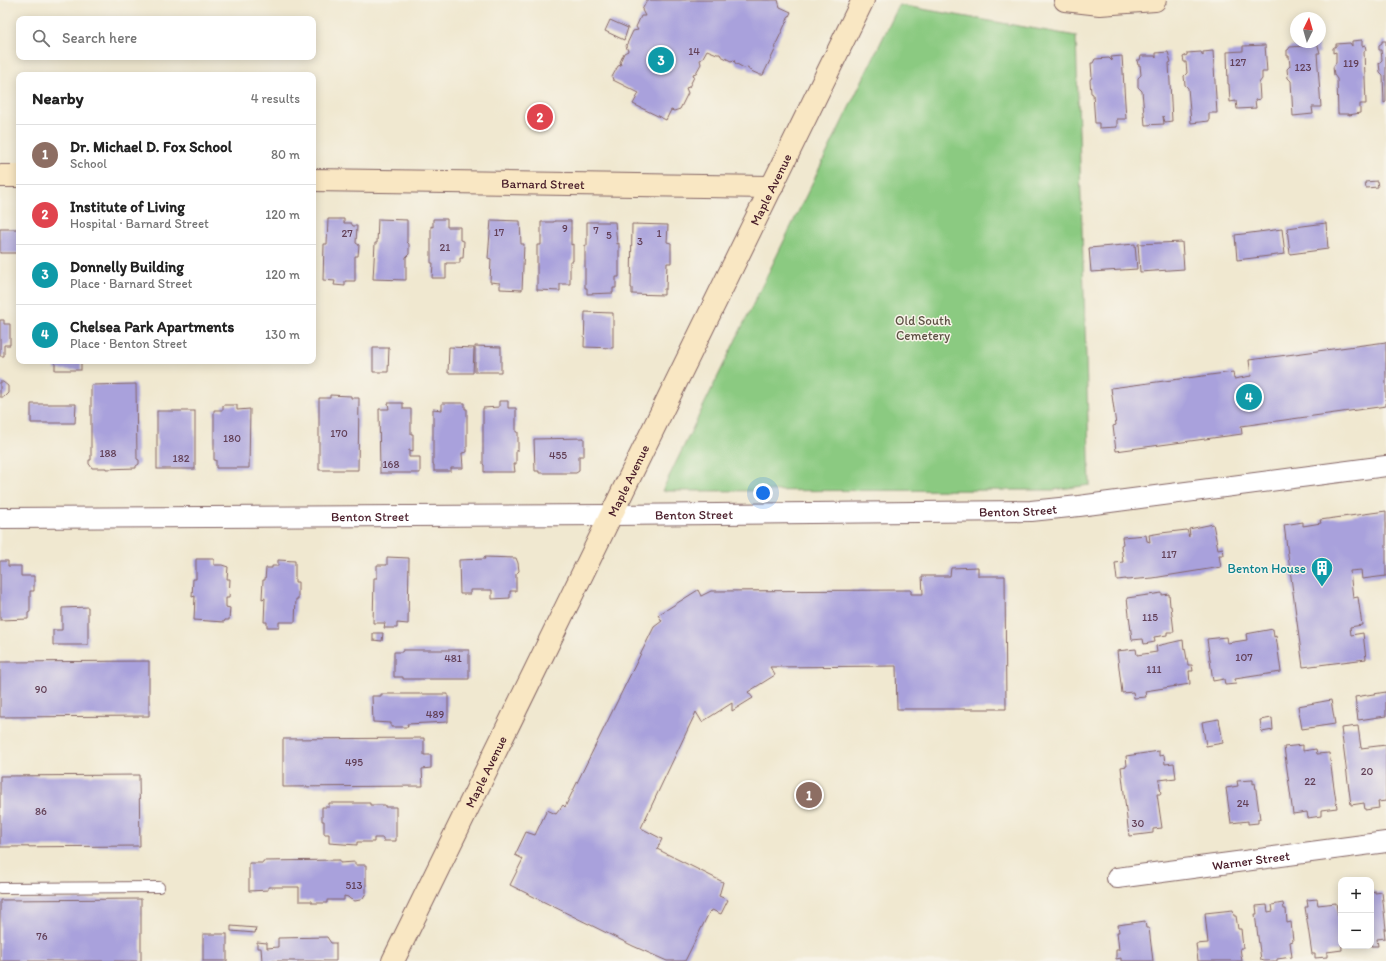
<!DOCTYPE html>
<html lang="en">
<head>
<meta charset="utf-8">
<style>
	body { margin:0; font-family:Itim,sans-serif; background:#f6f6f6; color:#222 }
	.controls { position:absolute; right:12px; bottom:12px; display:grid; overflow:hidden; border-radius:8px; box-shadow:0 2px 10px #0003 }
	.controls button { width:36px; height:36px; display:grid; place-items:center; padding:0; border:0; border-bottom:1px solid #e0e0e0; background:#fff; color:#222; font:20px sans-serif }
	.compass { position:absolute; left:1290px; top:12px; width:36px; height:36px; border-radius:50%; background:#fff; box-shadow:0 2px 10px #0003; rotate:5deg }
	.you { position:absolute; left:763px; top:493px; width:14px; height:14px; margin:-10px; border:3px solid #fff; border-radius:50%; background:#1a73e8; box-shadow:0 0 0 6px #1a73e833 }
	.badge { display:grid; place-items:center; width:26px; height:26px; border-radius:50%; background:#1a73e8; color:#fff; font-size:13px; font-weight:700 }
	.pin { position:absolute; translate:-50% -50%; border:2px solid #fff; box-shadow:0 1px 4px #0006 }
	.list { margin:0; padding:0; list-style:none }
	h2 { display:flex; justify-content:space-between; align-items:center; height:52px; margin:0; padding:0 16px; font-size:17px }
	h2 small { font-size:13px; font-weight:400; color:#767676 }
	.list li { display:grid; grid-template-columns:26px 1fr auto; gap:12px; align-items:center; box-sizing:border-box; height:60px; padding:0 16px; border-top:1px solid #e0e0e0 }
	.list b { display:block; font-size:15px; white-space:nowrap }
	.list p { margin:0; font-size:13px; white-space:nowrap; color:#767676 }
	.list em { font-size:13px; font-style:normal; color:#767676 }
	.icon { flex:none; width:22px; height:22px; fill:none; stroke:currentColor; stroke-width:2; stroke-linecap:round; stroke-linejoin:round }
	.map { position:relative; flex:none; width:1386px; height:961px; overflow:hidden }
	.search { position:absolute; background:#fff; box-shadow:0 2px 10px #0003; left:16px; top:16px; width:300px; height:44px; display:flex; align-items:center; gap:10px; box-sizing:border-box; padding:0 14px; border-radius:8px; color:#767676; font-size:15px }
	.panel { position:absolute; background:#fff; box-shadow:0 2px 10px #0003; left:16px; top:72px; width:300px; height:292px; border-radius:8px }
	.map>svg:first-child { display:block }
	.green { fill:#8bca81; stroke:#6a7456 }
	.building { fill:#a9a1dc }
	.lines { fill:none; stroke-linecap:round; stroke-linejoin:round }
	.lane-casing { stroke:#846565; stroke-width:12 }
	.street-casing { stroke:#846565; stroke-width:22 }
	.secondary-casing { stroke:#846565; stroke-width:24 }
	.lane { stroke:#fff; stroke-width:10 }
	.street { stroke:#fff; stroke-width:20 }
	.secondary { stroke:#f9e7c3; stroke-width:22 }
	.labels { text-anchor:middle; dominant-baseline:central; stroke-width:3; stroke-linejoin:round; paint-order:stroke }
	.number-label { font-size:11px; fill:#624057 }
	.street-label { font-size:13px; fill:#4a1f2b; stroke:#f7f3e8 }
	.park-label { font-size:13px; fill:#5e5245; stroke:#f7f3e8 }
	.culture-label { font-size:13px; fill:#0d838f; stroke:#f7f3e8; text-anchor:end }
</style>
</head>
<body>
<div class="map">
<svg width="1386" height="961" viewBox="0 0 1386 961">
	<rect width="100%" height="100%" fill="#f7f3e8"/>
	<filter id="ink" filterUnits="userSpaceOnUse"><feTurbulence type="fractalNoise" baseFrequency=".025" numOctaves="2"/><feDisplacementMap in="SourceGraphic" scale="8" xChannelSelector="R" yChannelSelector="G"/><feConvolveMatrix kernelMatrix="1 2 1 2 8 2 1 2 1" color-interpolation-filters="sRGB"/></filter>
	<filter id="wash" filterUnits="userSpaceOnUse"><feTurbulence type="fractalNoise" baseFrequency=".012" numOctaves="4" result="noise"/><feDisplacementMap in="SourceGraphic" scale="16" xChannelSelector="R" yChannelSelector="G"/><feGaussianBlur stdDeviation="0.9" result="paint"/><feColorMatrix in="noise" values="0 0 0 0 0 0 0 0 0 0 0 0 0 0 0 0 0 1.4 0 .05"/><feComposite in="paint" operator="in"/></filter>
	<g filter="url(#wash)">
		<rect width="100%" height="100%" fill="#f0e8d0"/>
		<path class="green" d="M899,5L1076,36L1090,485L1053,490L662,491Z"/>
		<g id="blocks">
			<g class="building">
				<path d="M647,0H778L780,7L791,12L775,46L776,48L763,75H760L749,70L748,67L744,68L735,63L734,60L731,61L721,56L720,54H717L707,50L702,59L700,60L701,64L696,73L693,74L694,77L689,87L686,88L688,93L680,109L674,111L671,110L666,120L633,104L639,93L613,80L612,77L618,66L621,65L620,62L624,53L628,51L626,46L633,31L638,30L636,27L641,16H645L642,10Z"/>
				<path d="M610,20L628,28L624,40L605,31Z"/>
				<path d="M1362,40V46L1365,45L1366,50L1364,51L1366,104H1360V113L1349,115V114H1338L1337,79L1334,75L1333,67L1336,63V52L1333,53V48L1336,46V44L1350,43L1352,46V41Z"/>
				<path d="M1382,41H1386V102L1384,103L1383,75L1380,72L1379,63L1382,60L1381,50H1379V45L1382,43Z"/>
				<path d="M1317,42L1320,53H1317L1321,107H1312L1313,114L1293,116L1291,81L1288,78L1287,69L1290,66L1289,56H1287V50H1288L1290,47L1305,46V43Z"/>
				<path d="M1265,45L1267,72H1262V79L1259,83L1260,99L1255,100L1256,108L1237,109L1236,101L1230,102L1229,84H1228L1227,52L1243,51V46Z"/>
				<path d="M1213,51L1217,113H1209V121L1191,123L1188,88L1185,85L1184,76L1187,73L1186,62H1184L1183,57L1187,55V53L1201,52L1203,56V52Z"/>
				<path d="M1168,52L1171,62L1169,63L1172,121L1165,122L1163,116L1164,124L1145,125L1142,91L1138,87V78L1141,75L1140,65H1138L1137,60H1140L1141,56H1155L1156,58V53Z"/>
				<path d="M1122,56L1126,119H1117V127L1099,128V123H1095L1093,94L1091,93L1090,80L1092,77L1091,63H1093L1095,59L1109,58L1112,61L1111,57Z"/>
				<path d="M1377,181L1378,187L1366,188L1365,182Z"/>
				<path d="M328,219H344V223H351L353,226H357L356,243L359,245L358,256H355V281H345V286L334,285L335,281L323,280L324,244H327Z"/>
				<path d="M378,219L407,220V242L409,244V254L406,257V280L373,279L375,243H377Z"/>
				<path d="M433,219H447V227H460V240L464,241L463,258H460V263H446V278H432L433,263H431V226L433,227Z"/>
				<path d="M491,220L520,221L521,244H524L522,290L500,289V283L490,282L491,259L488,258Z"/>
				<path d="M554,221H571V245L573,244V261H570V284H560V291L537,290V245H541V222H554Z"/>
				<path d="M587,222H615L617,244L619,243V277H616V288H613V293L587,294V288H585V245L587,246Z"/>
				<path d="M1326,223L1328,249L1290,254L1287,228Z"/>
				<path d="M632,224L668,225L667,242L671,243V263H667L666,289H664V295L632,294V288H631Z"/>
				<rect x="0" y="229" width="19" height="24"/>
				<path d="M1282,229L1285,254L1237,260L1235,235Z"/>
				<path d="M1182,242L1184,269L1140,272L1138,244Z"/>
				<path d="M1135,244L1137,269L1091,272L1089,248Z"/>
				<path d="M585,312L613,313V348L584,347Z"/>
				<path d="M0,320H4V324H10V345H4V356H0Z"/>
				<path d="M1386,342V406L1241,426L1242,434L1116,451L1113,426L1116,425L1111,388L1233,372L1234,379L1251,376L1249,360Z"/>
				<path d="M475,346L501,347V372H475Z"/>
				<path d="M449,347L474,348L473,373H448Z"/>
				<path d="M373,348H389L388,372H373Z"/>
				<rect x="55" y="361" width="26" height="9"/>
				<path d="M0,382H3L8,386V393L4,397H0Z"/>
				<path d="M136,384L137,459L139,460V464L136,466V468L106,469V468H92L90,465L89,464V460H91V385Z"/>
				<path d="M330,395L351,396V398H359L358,470H319V398H330Z"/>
				<path d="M499,401H508V408H516V432H518V451L516,450V464H514L515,472H484V465L483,464V408L499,407Z"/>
				<path d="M388,403H403V409H411V434H413V451L409,450V457H420V473H380L379,409H389Z"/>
				<path d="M442,403H465V409H467V452L462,453L463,468H451V471H434V465H433V409L442,410Z"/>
				<path d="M31,404H76L75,423H31Z"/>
				<path d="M223,405H237V410L250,409L249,468H216V460H214V410H223Z"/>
				<rect x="157" y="411" width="38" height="58"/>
				<path d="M584,438V456H579V471L576,473H539V471H535L534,439Z"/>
				<path d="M1386,511V576L1362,579L1361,570L1350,571L1353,598L1358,597L1362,625L1350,627L1351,635L1363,633L1366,659L1303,667L1284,525L1303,522V526L1321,523L1320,520Z"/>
				<path d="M1213,524L1218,549L1223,548L1224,555H1219L1221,567L1153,578L1126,580V579L1117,580L1115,563L1123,562L1121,545L1123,544L1122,537L1146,535L1147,541L1150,542L1149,535L1161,533L1187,530L1189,537L1188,535H1190L1189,529Z"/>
				<path d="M387,557L409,558L408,624L397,623V628H384L385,623H373L374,578H377V565H387Z"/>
				<path d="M484,557L516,558L518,563L519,571L516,574V591H510V598L492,599V590H470V594H460L459,560L485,559Z"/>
				<path d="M196,559H214V565H222L228,567L227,579H230L229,598H226V607L230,608L229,620H225L224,622L194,620L195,596L192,597L193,579H196Z"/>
				<path d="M278,560L295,561V582H298V599H296L295,622H279V627H267V622H264L265,598L262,599L263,580H265L266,568H272V566H278Z"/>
				<path d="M0,561H8V566H21V576H34V591H30V612L28,613V619L0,620Z"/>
				<path d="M978,567V576H1005L1006,709H897L896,666L770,667L775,675L748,692L753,698L732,711V703L702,722L696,712L641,828L662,839L657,849L723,882L719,896L728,900L721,914L712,910L711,912L710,911L685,961H667L633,946L510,885L523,859L515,855L526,832L535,835L547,810L556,814L563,805L565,807L654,627L662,621L658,615L698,590L701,596L711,591L911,590V594H923L922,576H950L951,568Z"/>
				<path d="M1162,593V595L1169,594L1170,606H1171L1174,632H1167V635L1154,637L1155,642L1144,644L1143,639L1132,640L1127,598Z"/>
				<path d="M88,607V645H53V630H62V608Z"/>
				<path d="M1273,629L1274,637L1276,636L1281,672L1235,679L1236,684L1225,685L1224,679L1213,681L1207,639L1226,637L1227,643L1247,640L1246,634Z"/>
				<path d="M373,633H383L382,641L373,640Z"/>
				<path d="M1183,640L1184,649L1185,648L1188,665H1192L1193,671H1189L1190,684L1145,691L1146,697L1134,698L1133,692L1122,693L1117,651L1136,649L1137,655L1157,652L1156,646Z"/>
				<path d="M403,650H469V679H403V677H394V652H402Z"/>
				<path d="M149,661V716L0,717V662Z"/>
				<path d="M1386,692V716L1358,720L1355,697Z"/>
				<path d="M381,694H448V722L407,724L408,727H391V723L373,722L372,696H381Z"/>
				<path d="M1331,700L1335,724L1302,729L1298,706Z"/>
				<path d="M1272,718L1273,730L1262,732L1260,720Z"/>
				<path d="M1219,719L1223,743L1206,746L1202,722Z"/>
				<path d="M1358,726L1361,748L1386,745V801L1378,802L1379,808L1365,810L1364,803L1351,805L1341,728Z"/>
				<path d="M424,738V755H431V768L422,769L423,786L283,787V739Z"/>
				<path d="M1303,745V751L1316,749L1317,754L1329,753L1337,808L1321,810V816L1308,818L1307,812L1293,814L1284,747Z"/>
				<path d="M1159,751V756L1164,755L1165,764L1174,763L1176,778L1159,780L1161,794H1157L1162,828L1153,829V833L1129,836L1121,767L1127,766L1126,756Z"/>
				<path d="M139,775L140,846L0,847V776Z"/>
				<path d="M1253,780V784L1255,783L1260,819H1258V823L1248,824V821L1231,823L1226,788L1238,786L1237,781Z"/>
				<path d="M329,803H370V805H385V807H396V841H383V838H374V842H357V845L329,843V834H324V821H322V807H329Z"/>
				<path d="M340,860V863L355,862V865H366V893L363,898L360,900L355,901L350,899L348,897L344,896V900H327V903H312V901H299V887H268V890L249,891V863H263V861Z"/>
				<path d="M1375,891V893L1382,892L1386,929H1384L1385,938L1377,939L1378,946H1371V892Z"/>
				<path d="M141,899V961H0V900Z"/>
				<path d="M1317,899L1318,905L1336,903L1338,916H1341V935L1342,950L1327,952V957L1315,958V954H1312L1305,907H1308L1307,900Z"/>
				<path d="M1283,903L1284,909H1286L1287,923L1291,922L1293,941L1290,942L1292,957L1277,959V961H1264L1261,960L1255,914H1257L1256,906L1267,905L1268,912L1273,911L1272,905Z"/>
				<path d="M1233,910L1234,916H1236L1238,929H1241L1243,948H1240L1242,961H1198L1196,944L1208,943L1205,913Z"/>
				<path d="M1145,921L1146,928H1149L1153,961H1121V958L1116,959V950H1119L1117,932H1119L1118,925Z"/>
				<path d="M231,926L256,928L255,933L231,931Z"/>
				<rect x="203" y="934" width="24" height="27"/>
				<path d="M327,937L331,943H336V961H262L261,948H257V942L267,943V948L278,947V938Z"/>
			</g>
		</g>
	</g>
	<g filter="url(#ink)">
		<use href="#blocks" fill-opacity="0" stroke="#846565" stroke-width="1"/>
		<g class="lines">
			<g class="lane-casing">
				<path id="lane" d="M0,888L159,887"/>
			</g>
			<g class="street-casing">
				<g id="street">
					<path id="s1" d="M0,518L612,515L1031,511L1079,506L1386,466"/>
					<path id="s2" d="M1117,878L1386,842"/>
				</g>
			</g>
			<g class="secondary-casing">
				<g id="secondary">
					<path d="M1065,0L1100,4L1155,0"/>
					<path d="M0,176H19"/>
					<path id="s3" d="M313,180L772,187"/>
					<path id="s4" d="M393,961L863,0"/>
				</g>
			</g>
			<use href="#lane" class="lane"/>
			<use href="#street" class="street"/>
			<use href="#secondary" class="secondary"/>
		</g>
	</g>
	<defs>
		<g id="building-pin" transform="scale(1.15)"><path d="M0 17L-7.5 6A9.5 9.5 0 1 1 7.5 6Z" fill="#0f9aa8" stroke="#f7f3e8"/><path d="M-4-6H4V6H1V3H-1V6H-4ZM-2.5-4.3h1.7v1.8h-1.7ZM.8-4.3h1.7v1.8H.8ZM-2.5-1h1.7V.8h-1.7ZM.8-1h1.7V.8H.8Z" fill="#fff"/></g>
	</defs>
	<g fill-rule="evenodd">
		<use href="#building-pin" x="1322" y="568"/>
	</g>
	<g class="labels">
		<g class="number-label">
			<text x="694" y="51">14</text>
			<text x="1238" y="62">127</text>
			<text x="1351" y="63">119</text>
			<text x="1303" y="67">123</text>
			<text x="565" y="228">9</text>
			<text x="596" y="230">7</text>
			<text x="499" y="232">17</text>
			<text x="347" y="233">27</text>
			<text x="659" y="233">1</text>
			<text x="609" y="235">5</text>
			<text x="640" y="241">3</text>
			<text x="445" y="247">21</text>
			<text x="339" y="433">170</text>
			<text x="232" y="438">180</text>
			<text x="108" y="453">188</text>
			<text x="558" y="455">455</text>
			<text x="181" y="458">182</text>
			<text x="391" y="464">168</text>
			<text x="1169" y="554">117</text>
			<text x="1150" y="617">115</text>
			<text x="1244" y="657">107</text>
			<text x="453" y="658">481</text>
			<text x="1154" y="669">111</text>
			<text x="41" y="689">90</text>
			<text x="435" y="714">489</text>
			<text x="354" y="762">495</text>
			<text x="1367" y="771">20</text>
			<text x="1310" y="781">22</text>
			<text x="1243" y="803">24</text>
			<text x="41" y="811">86</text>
			<text x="1138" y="823">30</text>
			<text x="354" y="885">513</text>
			<text x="42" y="936">76</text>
		</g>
		<g class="street-label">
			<text stroke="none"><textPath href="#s3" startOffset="230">Barnard Street</textPath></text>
			<text stroke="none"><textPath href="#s4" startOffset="859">Maple Avenue</textPath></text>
			<text stroke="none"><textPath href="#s4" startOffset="535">Maple Avenue</textPath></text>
			<text stroke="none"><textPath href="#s1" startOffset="1018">Benton Street</textPath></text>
			<text stroke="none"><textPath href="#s1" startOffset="694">Benton Street</textPath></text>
			<text stroke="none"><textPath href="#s1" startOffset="370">Benton Street</textPath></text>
			<text stroke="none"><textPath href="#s4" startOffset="211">Maple Avenue</textPath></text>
			<text stroke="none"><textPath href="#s2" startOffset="135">Warner Street</textPath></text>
		</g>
		<g class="park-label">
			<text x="923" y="320">Old South<tspan x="923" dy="15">Cemetery</tspan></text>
		</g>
		<g class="culture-label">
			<text x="1306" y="568">Benton House</text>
		</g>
	</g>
</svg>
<div class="controls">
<button>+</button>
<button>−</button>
</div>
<svg class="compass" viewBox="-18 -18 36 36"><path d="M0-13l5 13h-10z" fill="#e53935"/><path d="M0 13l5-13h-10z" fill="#767676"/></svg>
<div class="you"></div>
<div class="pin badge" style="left:809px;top:795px;background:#8d6e63">1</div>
<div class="pin badge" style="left:540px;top:117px;background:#e0444e">2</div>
<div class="pin badge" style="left:661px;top:60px;background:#0f9aa8">3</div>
<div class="pin badge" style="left:1249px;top:397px;background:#0f9aa8">4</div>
<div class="search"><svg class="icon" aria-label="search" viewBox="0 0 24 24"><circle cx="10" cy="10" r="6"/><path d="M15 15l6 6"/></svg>Search here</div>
<section class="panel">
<h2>Nearby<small>4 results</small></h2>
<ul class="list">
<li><span class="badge" style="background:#8d6e63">1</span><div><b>Dr. Michael D. Fox School</b><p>School</p></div><em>80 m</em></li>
<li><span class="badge" style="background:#e0444e">2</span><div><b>Institute of Living</b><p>Hospital · Barnard Street</p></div><em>120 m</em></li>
<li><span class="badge" style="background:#0f9aa8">3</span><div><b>Donnelly Building</b><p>Place · Barnard Street</p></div><em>120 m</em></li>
<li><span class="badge" style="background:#0f9aa8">4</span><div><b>Chelsea Park Apartments</b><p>Place · Benton Street</p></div><em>130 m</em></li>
</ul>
</section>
</div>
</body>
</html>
